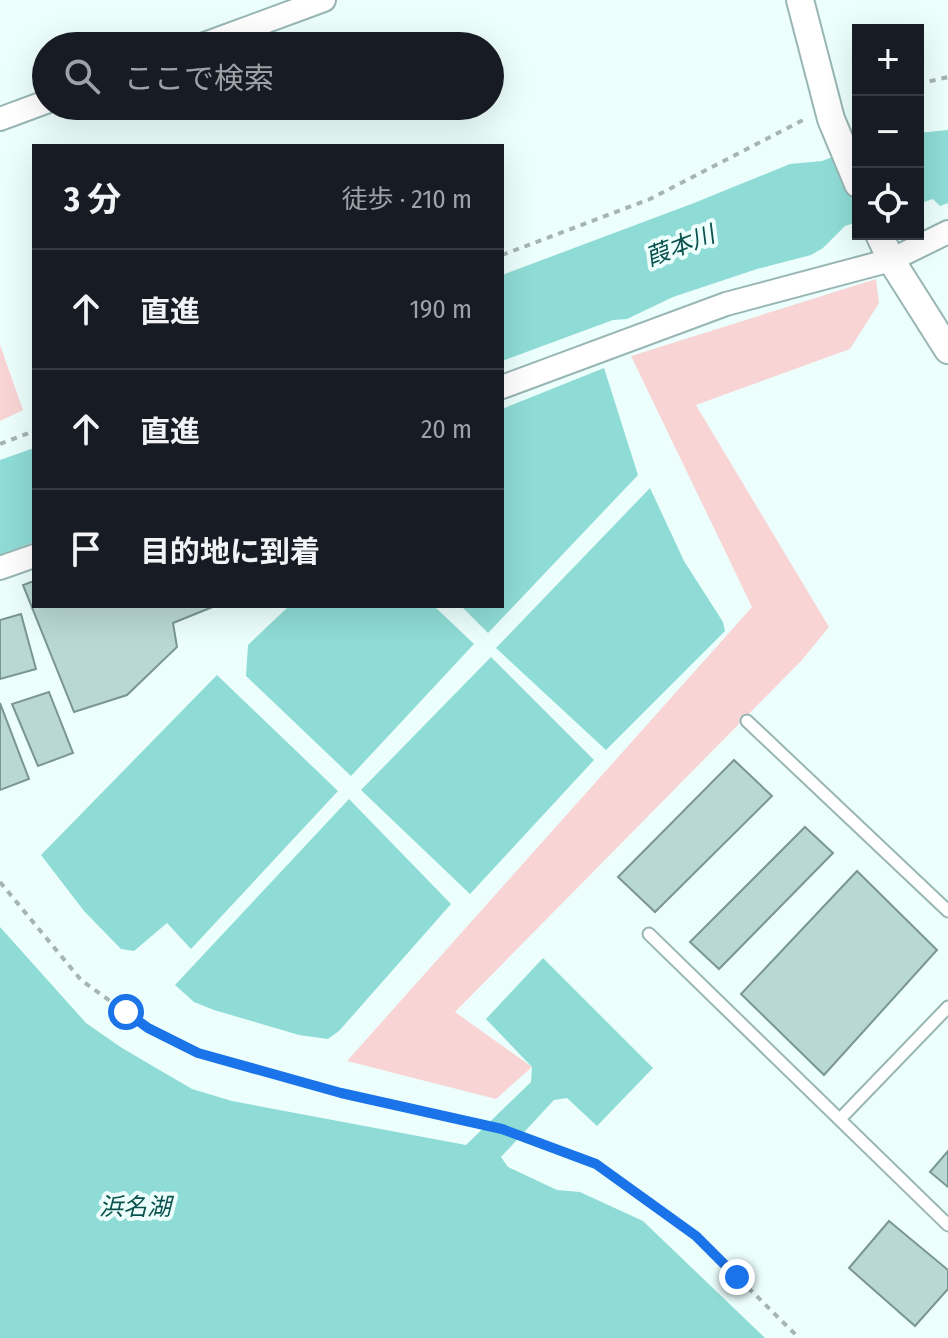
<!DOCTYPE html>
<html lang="ja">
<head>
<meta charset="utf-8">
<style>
	body { margin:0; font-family:"Fira Sans Condensed","Noto Sans JP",sans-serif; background:#242831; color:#f1f3f6 }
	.controls { position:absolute; right:24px; top:24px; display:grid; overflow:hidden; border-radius:0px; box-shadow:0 8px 32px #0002 }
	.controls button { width:72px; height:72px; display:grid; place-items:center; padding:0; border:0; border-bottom:2px solid #363941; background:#171b24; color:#f1f3f6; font:40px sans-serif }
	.stop { position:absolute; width:24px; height:24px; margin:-18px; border:6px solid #1a73e8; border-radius:50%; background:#fff }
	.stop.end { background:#1a73e8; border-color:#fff; box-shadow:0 2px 8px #0008 }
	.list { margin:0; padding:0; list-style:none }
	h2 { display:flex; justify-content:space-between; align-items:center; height:104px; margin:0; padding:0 32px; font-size:34px }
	h2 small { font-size:26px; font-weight:400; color:#9ea1a6 }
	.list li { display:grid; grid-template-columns:52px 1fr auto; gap:24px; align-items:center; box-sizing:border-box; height:120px; padding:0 32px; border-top:2px solid #363941 }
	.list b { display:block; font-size:30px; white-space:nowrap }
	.list em { font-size:26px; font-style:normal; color:#9ea1a6 }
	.icon { flex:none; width:44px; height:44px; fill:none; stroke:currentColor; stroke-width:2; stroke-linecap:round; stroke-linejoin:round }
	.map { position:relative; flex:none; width:948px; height:1338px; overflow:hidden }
	.search { position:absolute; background:#171b24; box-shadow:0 8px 32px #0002; left:32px; top:32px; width:472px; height:88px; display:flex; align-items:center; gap:20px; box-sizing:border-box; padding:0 28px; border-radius:44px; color:#9ea1a6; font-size:30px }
	.panel { position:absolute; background:#171b24; box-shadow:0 8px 32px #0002; left:32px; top:144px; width:472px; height:464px; border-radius:0px }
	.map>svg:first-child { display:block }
	.green { fill:#f8d5d4 }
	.water { fill:#8fdcd6 }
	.building { fill:#b9d7d5; stroke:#799693; stroke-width:2 }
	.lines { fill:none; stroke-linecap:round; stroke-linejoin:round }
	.service-casing { stroke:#98b6b3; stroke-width:15 }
	.minor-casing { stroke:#98b6b3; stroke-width:26 }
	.tertiary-casing { stroke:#98b6b3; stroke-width:30 }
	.path { stroke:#a4b5b3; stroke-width:4; stroke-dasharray:6 6; stroke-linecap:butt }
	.service { stroke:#fff; stroke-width:11 }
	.minor { stroke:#fff; stroke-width:22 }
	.tertiary { stroke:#fff; stroke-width:26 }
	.route { stroke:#1a73e8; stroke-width:10 }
	.labels { text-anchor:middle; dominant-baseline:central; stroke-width:8; stroke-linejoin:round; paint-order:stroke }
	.water-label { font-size:24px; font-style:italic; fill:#0b514d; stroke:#ecfffd }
</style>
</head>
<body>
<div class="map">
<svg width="948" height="1338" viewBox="0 0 948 1338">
	<rect width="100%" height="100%" fill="#ecfffd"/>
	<g class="green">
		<path d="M876,279L879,303L850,349L696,405L829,627L802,660L455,1012L532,1067L496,1099L347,1061L752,607L631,356Z"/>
		<path d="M0,345L23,410L0,421Z"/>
	</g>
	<g class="water">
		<path d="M948,130V203L940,206L933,199L918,204V133Z"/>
		<path d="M858,147V222L845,226L823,248L811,255L757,269L673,297L627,319L613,320L502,361V275L694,203L790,164L822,161Z"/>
		<path d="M604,368L638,475L488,633L461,606H502V409Z"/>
		<path d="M34,448V542L0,555V460Z"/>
		<path d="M650,488L684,561L723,622L725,631L606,750L496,648Z"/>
		<path d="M289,606H434L474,644L351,776L246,676L248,645Z"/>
		<path d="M491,657L594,760L470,894L361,790Z"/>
		<path d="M217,675L338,791L191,949L167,923L134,951L121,949L84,911L41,855Z"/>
		<path d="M349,799L451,904L339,1031L328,1039L299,1035L214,1010L194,1002L175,985Z"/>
		<path d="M0,927L86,1023L122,1048L192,1089L232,1101L466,1145L531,1082L532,1067L486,1019L543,958L653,1068L597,1126L567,1098L554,1100L501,1157L508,1167L557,1190L580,1192L643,1221L765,1338H0Z"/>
	</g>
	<g class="building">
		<path d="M34,581V606H215L173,623L177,647L127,695L74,712L23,585Z"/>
		<path d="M21,614L36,669L0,679V620Z"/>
		<path d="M49,692L73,753L38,766L12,704Z"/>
		<path d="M0,703L29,779L0,790Z"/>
		<path d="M734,760L772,796L655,912L618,877Z"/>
		<path d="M805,827L833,853L719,969L690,942Z"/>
		<path d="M857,871L937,950L824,1075L741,994Z"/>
		<path d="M948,1151V1187L930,1172Z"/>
		<path d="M889,1221L948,1270V1289L915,1326L849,1268Z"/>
	</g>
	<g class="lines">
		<g class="service-casing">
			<g id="service">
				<path d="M747,721L948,911"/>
				<path d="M649,934L948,1225"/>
				<path d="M840,1119L948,1007"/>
			</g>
		</g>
		<g class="minor-casing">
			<g id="minor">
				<path d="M199,46L324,0"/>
				<path d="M0,119L46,102"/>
				<path d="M502,387L726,304L891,260L948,232"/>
				<path d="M0,568L34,556"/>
			</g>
		</g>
		<g class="tertiary-casing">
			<g id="tertiary">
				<path d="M800,0L831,119L858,184"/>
				<path d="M879,234L891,260L948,350"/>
			</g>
		</g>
		<g class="path">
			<path d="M918,84L948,77"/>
			<path d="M502,255L650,199L807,118"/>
			<path d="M0,444L34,431"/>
			<path d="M0,882L81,980L148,1028L198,1053L341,1093L502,1129L596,1164L696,1236L799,1338"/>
		</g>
		<use href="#service" class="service"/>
		<use href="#minor" class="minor"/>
		<use href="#tertiary" class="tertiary"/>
	</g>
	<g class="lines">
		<path class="route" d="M126,1012L148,1028L198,1053L341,1093L502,1129L596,1164L696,1236L737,1277"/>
	</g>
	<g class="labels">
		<g class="water-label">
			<text transform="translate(680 246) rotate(-21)">葭本川</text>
			<text x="135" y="1207">浜名湖</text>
		</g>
	</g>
</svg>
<div class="controls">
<button>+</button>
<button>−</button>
<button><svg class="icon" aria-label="locate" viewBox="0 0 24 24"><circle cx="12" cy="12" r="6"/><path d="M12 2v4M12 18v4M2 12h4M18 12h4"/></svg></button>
</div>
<div class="stop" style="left:126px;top:1012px"></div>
<div class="stop end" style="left:737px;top:1277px"></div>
<div class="search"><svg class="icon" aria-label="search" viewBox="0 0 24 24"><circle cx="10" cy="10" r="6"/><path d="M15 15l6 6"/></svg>ここで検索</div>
<section class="panel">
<h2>3 分<small>徒歩 · 210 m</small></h2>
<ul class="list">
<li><svg class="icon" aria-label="ahead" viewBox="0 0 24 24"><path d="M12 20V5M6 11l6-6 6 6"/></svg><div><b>直進</b></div><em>190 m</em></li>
<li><svg class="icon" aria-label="ahead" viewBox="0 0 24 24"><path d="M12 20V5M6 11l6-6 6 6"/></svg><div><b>直進</b></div><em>20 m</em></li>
<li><svg class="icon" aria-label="arrive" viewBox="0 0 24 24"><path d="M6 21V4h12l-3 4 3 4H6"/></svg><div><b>目的地に到着</b></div></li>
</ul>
</section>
</div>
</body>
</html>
